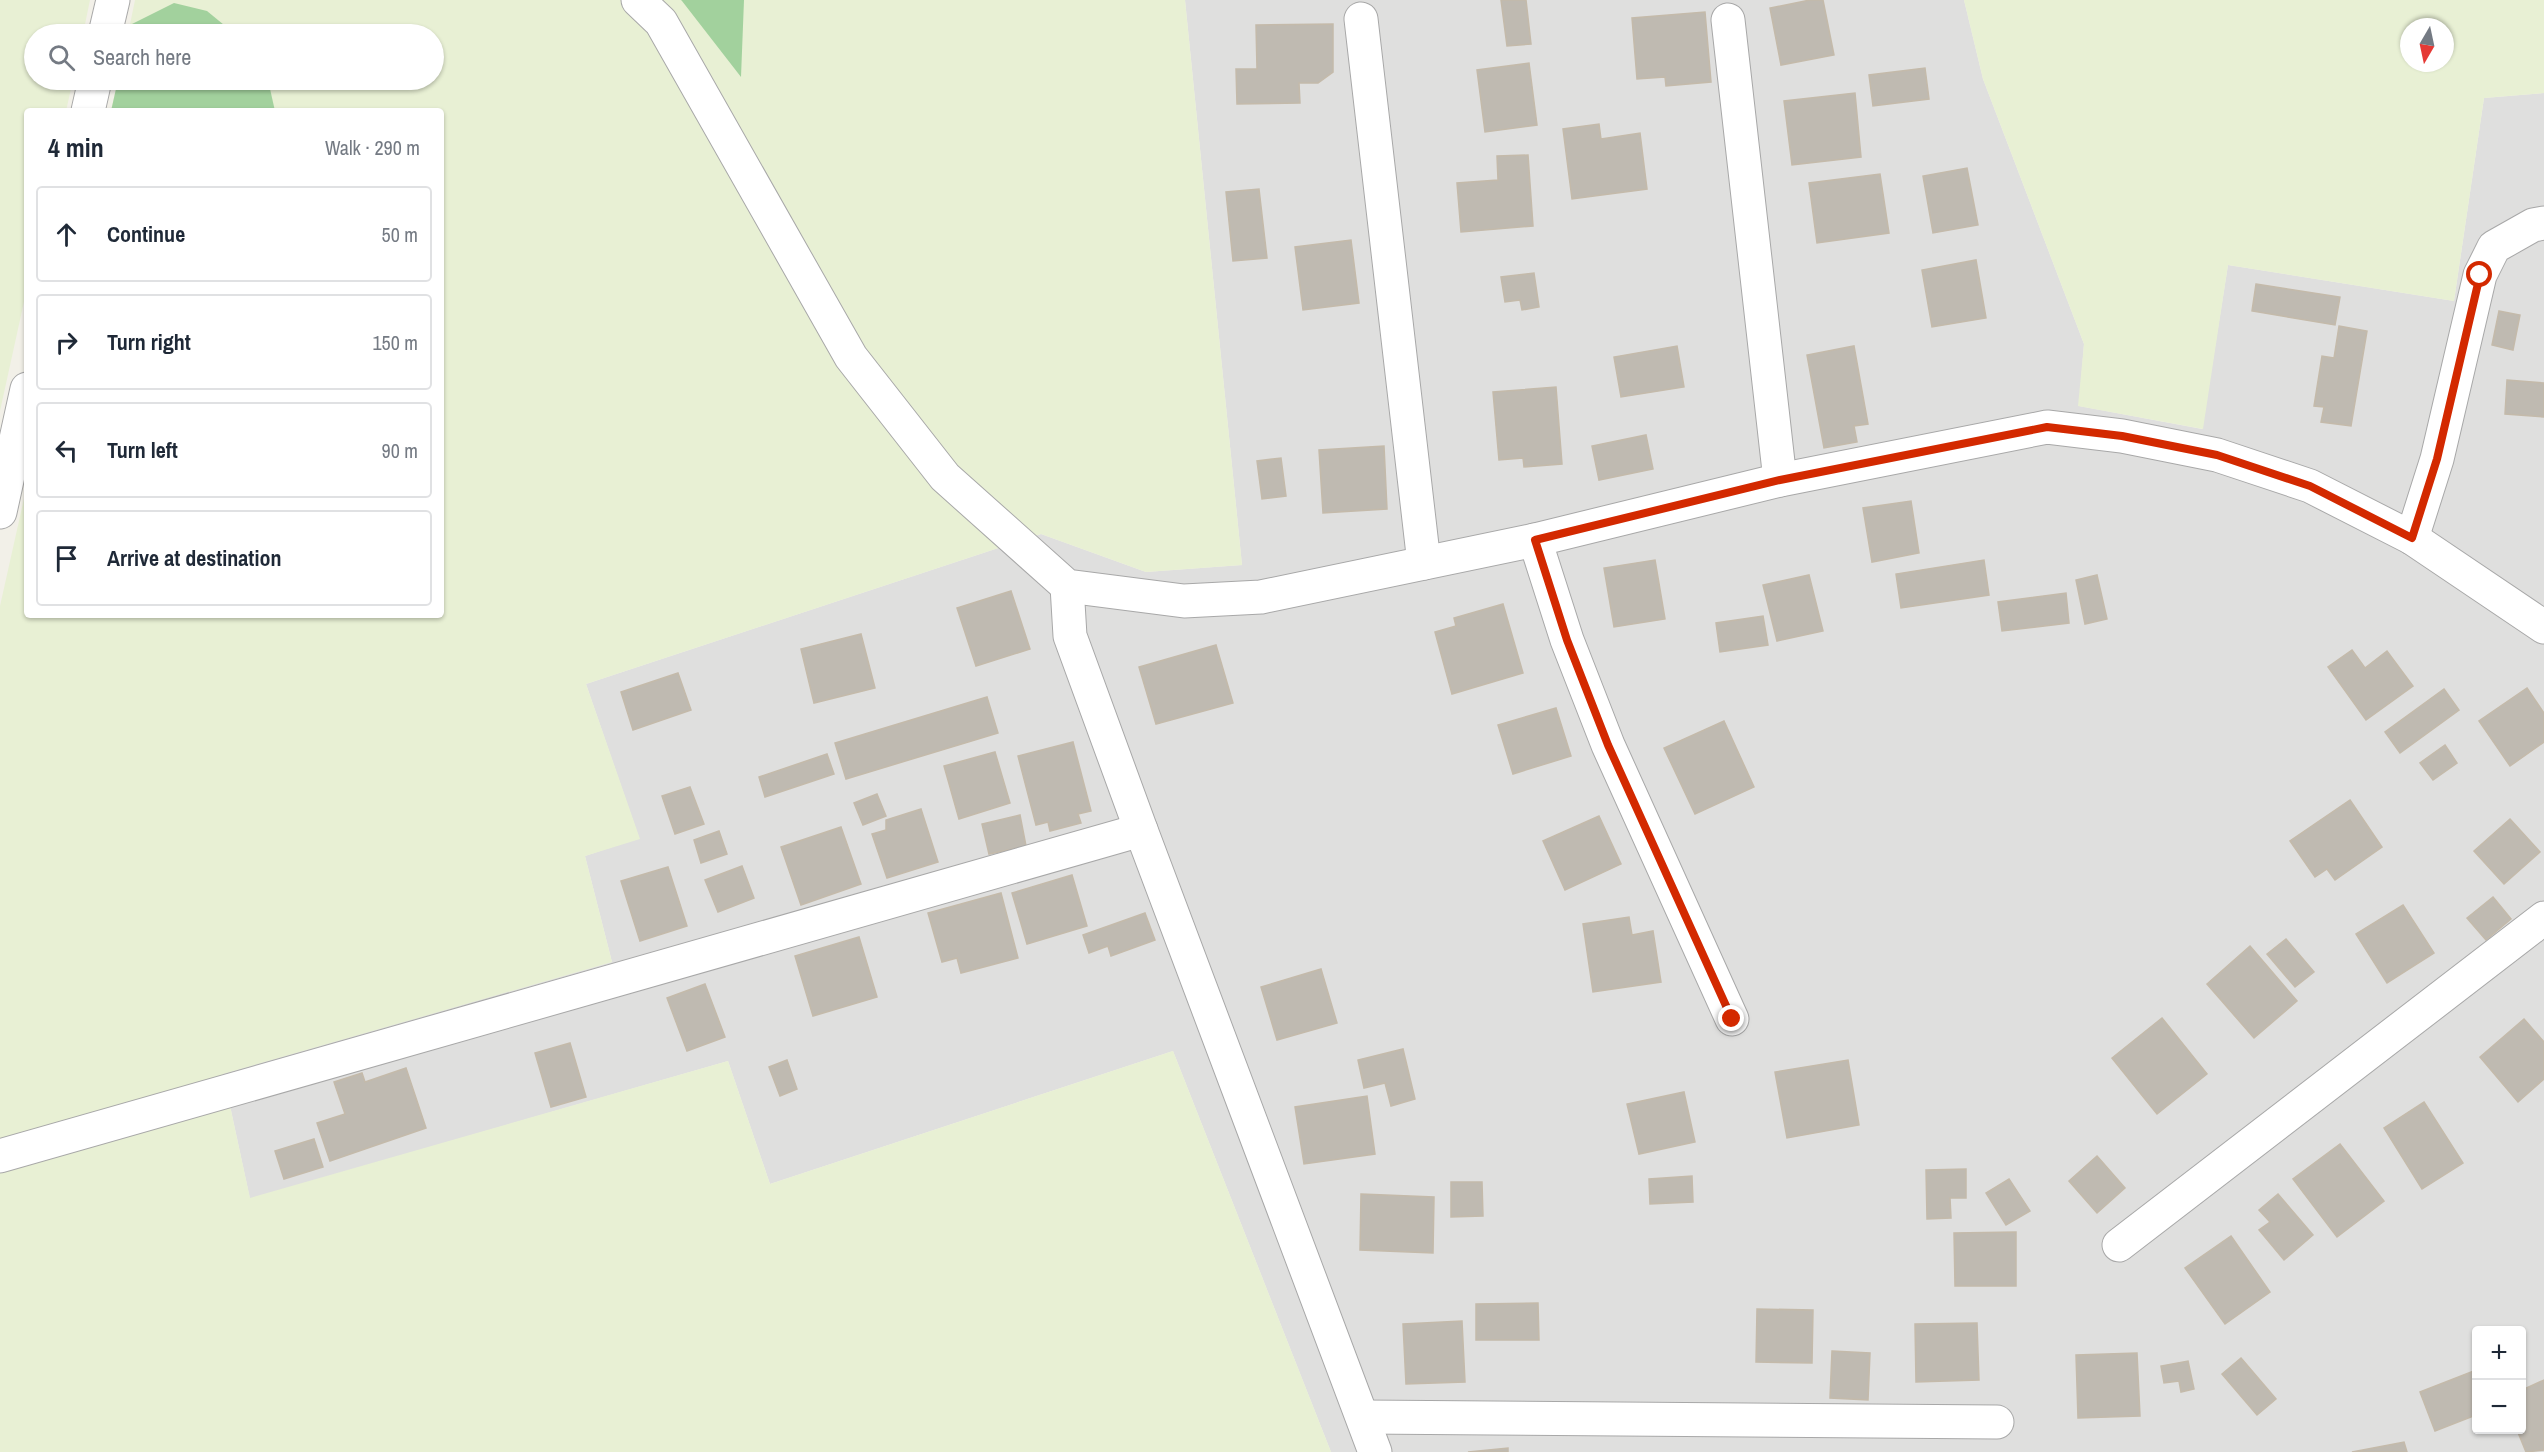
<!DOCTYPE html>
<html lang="en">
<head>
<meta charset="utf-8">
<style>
	body { margin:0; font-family:"Archivo Narrow",sans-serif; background:#f2f2f3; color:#1f2937 }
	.controls { position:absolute; right:18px; bottom:18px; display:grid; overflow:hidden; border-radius:6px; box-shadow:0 2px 4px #0004 }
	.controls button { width:54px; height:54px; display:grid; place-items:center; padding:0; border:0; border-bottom:2px solid #e0e1e3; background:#fff; color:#1f2937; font:30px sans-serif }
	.compass { position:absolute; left:2400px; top:18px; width:54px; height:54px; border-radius:50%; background:#fff; box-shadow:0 2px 4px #0004; rotate:189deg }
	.stop { position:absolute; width:18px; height:18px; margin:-14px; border:4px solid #d32900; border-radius:50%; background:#fff }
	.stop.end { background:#d32900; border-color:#fff; box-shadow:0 2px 6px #0008 }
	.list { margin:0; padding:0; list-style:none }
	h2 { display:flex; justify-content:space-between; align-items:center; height:78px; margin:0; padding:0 24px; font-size:26px }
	h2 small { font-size:20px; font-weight:400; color:#747a83 }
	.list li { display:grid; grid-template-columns:39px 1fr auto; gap:18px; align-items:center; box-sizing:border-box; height:96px; margin:0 12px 12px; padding:0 12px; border:2px solid #e0e1e3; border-radius:6px }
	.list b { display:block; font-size:22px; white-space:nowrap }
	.list em { font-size:20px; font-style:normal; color:#747a83 }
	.icon { flex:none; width:33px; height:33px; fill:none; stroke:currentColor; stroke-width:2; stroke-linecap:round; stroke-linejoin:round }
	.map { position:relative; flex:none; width:2544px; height:1452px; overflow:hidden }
	.search { position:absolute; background:#fff; box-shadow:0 2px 4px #0004; left:24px; top:24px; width:420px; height:66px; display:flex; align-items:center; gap:15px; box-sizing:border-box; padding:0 21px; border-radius:33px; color:#747a83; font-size:22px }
	.panel { position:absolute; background:#fff; box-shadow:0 2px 4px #0004; left:24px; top:108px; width:420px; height:510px; border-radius:6px }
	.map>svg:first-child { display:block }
	.residential { fill:#dfdfde; fill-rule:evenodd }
	.farmland { fill:#e8f0d4; fill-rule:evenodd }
	.forest { fill:#a2d19d }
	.building { fill:#bfbab1; stroke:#c4baaa; stroke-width:1.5 }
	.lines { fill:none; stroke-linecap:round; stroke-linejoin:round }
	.minor-casing { stroke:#a8a8a8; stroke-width:35 }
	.minor { stroke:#fff; stroke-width:33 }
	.route { stroke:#d32900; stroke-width:8 }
</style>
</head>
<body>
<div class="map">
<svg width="2544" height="1452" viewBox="0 0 2544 1452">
	<rect width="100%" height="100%" fill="#f2f0e8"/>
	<path class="residential" d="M1185,0H1964L1983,79L2084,344L2079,406L2202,429L2228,265L2454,301L2484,98L2544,93V1452H1331L1173,1051L770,1184L728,1061L250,1199L223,1073L612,962L585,856L639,838L586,684L1041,534L1146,572L1242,565ZM2476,1330H2522V1430H2476Z"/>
	<g class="farmland">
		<path d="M0,0H90L83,34H34V80H73L66,111H27V288L0,411Z"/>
		<path d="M135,0H1185L1242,565L1146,572L1041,534L586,684L640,839L585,856L612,962L223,1074L250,1198L728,1061L770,1184L1173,1051L1331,1452H0V606L27,485V615H441V111H111L118,80H434V34H128Z"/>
		<path d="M1964,0H2544V93L2484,98L2454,301L2228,265L2203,429L2078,406L2084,344L1983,79ZM2409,27H2445V63H2409Z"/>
	</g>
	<g class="forest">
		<path d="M681,0H744L741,77L682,1Z"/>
		<path d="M174,3L207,11L235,34H128L130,25Z"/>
		<path d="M118,80H268L275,111H111Z"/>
	</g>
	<g class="building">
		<path d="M1501,0H1526L1531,44L1507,46Z"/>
		<path d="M1810,0H1823L1834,55L1781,65L1770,8Z"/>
		<path d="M1705,12L1711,82L1666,86L1665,77L1637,79L1632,18Z"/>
		<path d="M1333,24V72L1318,83H1299L1300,103L1237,104L1236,69H1257L1256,25Z"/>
		<path d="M1529,63L1537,125L1485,132L1477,70Z"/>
		<path d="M1925,68L1929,99L1873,106L1869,75Z"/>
		<path d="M1855,93L1861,157L1792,165L1784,101Z"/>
		<path d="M1599,124L1601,139L1640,133L1647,189L1572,199L1563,129Z"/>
		<path d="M1528,155L1533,226L1461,232L1457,183L1498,180L1497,156Z"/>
		<path d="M1967,168L1978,225L1933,233L1923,176Z"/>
		<path d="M1880,174L1889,233L1817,243L1809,183Z"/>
		<path d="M1259,189L1267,258L1233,261L1226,192Z"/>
		<path d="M1351,240L1359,303L1303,310L1295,247Z"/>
		<path d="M1976,260L1986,318L1932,327L1922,270Z"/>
		<path d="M1534,273L1539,307L1522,310L1520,300L1505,302L1501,277Z"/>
		<path d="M2256,284L2340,297L2335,325L2252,311Z"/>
		<path d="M2499,311L2520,315L2513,350L2492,345Z"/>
		<path d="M2339,326L2367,331L2351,426L2321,422L2324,407L2314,406L2322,356L2334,358Z"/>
		<path d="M1677,346L1684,387L1621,397L1614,357Z"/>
		<path d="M1854,346L1868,424L1854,426L1857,442L1824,448L1807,355Z"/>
		<path d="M2507,380L2544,383V417L2505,414Z"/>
		<path d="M1556,387L1562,464L1524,467L1523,458L1499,460L1493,392Z"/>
		<path d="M1646,435L1653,469L1599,480L1592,446Z"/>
		<path d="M1384,446L1387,509L1323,513L1319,450Z"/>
		<path d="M1281,458L1286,496L1262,499L1257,461Z"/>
		<path d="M1911,501L1919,553L1872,562L1863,508Z"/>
		<path d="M1655,560L1665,619L1614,627L1604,568Z"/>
		<path d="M1984,560L1989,595L1901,608L1896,574Z"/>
		<path d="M1809,575L1823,631L1777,641L1763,585Z"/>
		<path d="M2097,575L2107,619L2085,624L2076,580Z"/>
		<path d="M1011,591L1030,649L976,666L957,608Z"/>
		<path d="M2066,593L2069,623L2002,631L1998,602Z"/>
		<path d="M1503,604L1523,673L1452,694L1435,632L1456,626L1454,618Z"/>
		<path d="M1763,616L1768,645L1720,652L1716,623Z"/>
		<path d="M861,634L875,688L814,703L801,649Z"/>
		<path d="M1216,645L1233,703L1156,724L1139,667Z"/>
		<path d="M2352,650L2365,668L2387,651L2413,686L2366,720L2328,667Z"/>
		<path d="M678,673L691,710L633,730L621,692Z"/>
		<path d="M2527,688L2544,713V742L2510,766L2479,721Z"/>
		<path d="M2444,689L2459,710L2400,753L2385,732Z"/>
		<path d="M987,697L998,733L846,779L835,743Z"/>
		<path d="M1556,708L1571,756L1513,774L1498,725Z"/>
		<path d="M1724,721L1754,787L1695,814L1664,748Z"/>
		<path d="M1073,742L1091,811L1078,814L1081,823L1050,831L1048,822L1036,825L1018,756Z"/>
		<path d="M2445,745L2457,763L2433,780L2420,763Z"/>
		<path d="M995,752L1010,803L959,819L944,766Z"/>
		<path d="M827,754L834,774L765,797L759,777Z"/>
		<path d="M690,787L704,824L675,834L662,796Z"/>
		<path d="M877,794L886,816L863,825L854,803Z"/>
		<path d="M2350,800L2382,847L2335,880L2327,869L2315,877L2290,841Z"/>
		<path d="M921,809L938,862L887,878L872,834L886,830V820Z"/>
		<path d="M1020,815L1026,846L989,854L982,824Z"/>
		<path d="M1599,816L1621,864L1565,890L1543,841Z"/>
		<path d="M2510,819L2540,852L2504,884L2474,851Z"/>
		<path d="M841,827L861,884L801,905L781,847Z"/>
		<path d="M719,831L727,854L701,863L694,840Z"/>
		<path d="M742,866L754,898L718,912L705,880Z"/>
		<path d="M668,867L687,926L640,941L621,881Z"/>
		<path d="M1072,875L1087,926L1027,944L1012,893Z"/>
		<path d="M1001,893L1018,958L961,973L957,958L942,962L928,913Z"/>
		<path d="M2493,897L2511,919L2486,940L2467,918Z"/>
		<path d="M2403,905L2434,953L2387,983L2356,934Z"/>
		<path d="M1145,913L1155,940L1111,956L1108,946L1089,953L1083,935Z"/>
		<path d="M1629,917L1632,935L1653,931L1661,982L1593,992L1583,924Z"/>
		<path d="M859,937L877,997L813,1016L795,956Z"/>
		<path d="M2286,939L2314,972L2295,987L2267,954Z"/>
		<path d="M2250,946L2297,1001L2254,1038L2207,984Z"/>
		<path d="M1321,969L1337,1023L1277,1040L1261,987Z"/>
		<path d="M705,984L725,1037L687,1051L667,998Z"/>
		<path d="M2162,1018L2207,1074L2157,1114L2112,1058Z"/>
		<path d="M2524,1019L2544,1042V1079L2518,1102L2480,1057Z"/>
		<path d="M570,1043L586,1097L551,1107L535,1053Z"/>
		<path d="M1403,1049L1415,1099L1391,1106L1385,1083L1364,1088L1358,1060Z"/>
		<path d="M787,1060L797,1089L780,1096L769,1067Z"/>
		<path d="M1848,1060L1859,1125L1787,1138L1775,1072Z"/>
		<path d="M406,1068L426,1128L330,1161L317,1123L345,1114L334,1082L362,1073L365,1082Z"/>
		<path d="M1684,1092L1695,1142L1639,1154L1627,1104Z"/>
		<path d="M1367,1096L1375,1154L1304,1164L1295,1107Z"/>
		<path d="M2424,1102L2463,1163L2422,1189L2384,1128Z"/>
		<path d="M314,1139L323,1167L284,1179L275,1151Z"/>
		<path d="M2340,1144L2384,1201L2337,1237L2293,1179Z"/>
		<path d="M2097,1156L2125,1188L2097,1213L2069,1181Z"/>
		<path d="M1966,1169V1198H1950L1951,1218L1927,1219L1926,1170Z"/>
		<path d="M1692,1176L1693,1202L1650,1204L1649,1179Z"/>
		<path d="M2009,1179L2030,1211L2006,1225L1986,1193Z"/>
		<path d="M1451,1182H1482L1483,1216L1451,1217Z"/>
		<path d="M1361,1194L1434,1197L1433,1253L1360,1250Z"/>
		<path d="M2278,1194L2313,1235L2284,1260L2259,1230L2270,1222L2259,1210Z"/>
		<path d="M2016,1232V1286H1955L1954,1233Z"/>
		<path d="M2231,1236L2270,1292L2225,1324L2185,1268Z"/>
		<path d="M1538,1303L1539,1340H1476V1304Z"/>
		<path d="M1757,1309L1813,1310L1812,1363L1756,1362Z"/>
		<path d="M1462,1321L1465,1382L1406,1384L1403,1324Z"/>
		<path d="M1977,1323L1979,1380L1916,1382L1915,1324Z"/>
		<path d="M1832,1351L1870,1353L1868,1400L1830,1398Z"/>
		<path d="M2137,1353L2140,1416L2078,1418L2076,1355Z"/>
		<path d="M2241,1358L2276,1399L2257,1415L2222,1374Z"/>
		<path d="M2188,1361L2194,1389L2181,1392L2179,1381L2164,1383L2161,1366Z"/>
		<path d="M2476,1370V1415L2435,1431L2420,1392Z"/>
		<path d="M2544,1380V1450L2526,1452L2517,1430H2522V1390Z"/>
		<path d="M2404,1442L2407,1452H2352Z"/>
		<path d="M1508,1448V1452H1468Z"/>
	</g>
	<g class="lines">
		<g class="minor-casing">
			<g id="minor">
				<path d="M638,0L661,22L851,357L945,477L1067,586L1184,601L1261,597L1535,540L1780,480L2047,427L2122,436L2217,455L2310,486L2412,538L2544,627"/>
				<path d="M1361,19L1424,563"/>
				<path d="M1728,20L1780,480"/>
				<path d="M105,34L113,0"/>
				<path d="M88,111L95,80"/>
				<path d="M0,512L27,389"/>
				<path d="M2412,538L2437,459L2480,275L2494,247L2533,225L2544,223"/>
				<path d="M1535,540L1567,640L1608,745L1732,1019"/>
				<path d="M1067,586L1070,636L1141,830L1375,1452"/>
				<path d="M0,1156L1141,830"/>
				<path d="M2119,1245L2544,918"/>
				<path d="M1363,1417L1997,1422"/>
			</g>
		</g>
		<use href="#minor" class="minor"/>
	</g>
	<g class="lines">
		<path class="route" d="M1732,1019L1608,745L1567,640L1535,540L1780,480L2047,427L2122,436L2217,455L2310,486L2412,538L2437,459L2480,275"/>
	</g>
</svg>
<div class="controls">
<button>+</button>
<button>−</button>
</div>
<svg class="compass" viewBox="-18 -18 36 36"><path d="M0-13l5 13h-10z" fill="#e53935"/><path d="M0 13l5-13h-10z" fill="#747a83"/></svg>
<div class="stop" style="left:2480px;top:275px"></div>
<div class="stop end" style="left:1732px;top:1019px"></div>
<div class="search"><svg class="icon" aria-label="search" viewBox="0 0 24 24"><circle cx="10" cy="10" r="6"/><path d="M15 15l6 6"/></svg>Search here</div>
<section class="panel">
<h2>4 min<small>Walk · 290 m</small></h2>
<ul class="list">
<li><svg class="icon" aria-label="ahead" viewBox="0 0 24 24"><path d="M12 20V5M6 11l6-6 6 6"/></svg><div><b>Continue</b></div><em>50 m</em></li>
<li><svg class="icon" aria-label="right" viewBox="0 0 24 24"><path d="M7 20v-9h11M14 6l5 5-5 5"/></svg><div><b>Turn right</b></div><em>150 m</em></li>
<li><svg class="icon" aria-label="left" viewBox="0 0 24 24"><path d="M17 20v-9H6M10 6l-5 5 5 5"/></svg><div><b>Turn left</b></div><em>90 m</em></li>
<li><svg class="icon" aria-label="arrive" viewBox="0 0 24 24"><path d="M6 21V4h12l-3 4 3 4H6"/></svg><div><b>Arrive at destination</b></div></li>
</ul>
</section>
</div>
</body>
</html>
